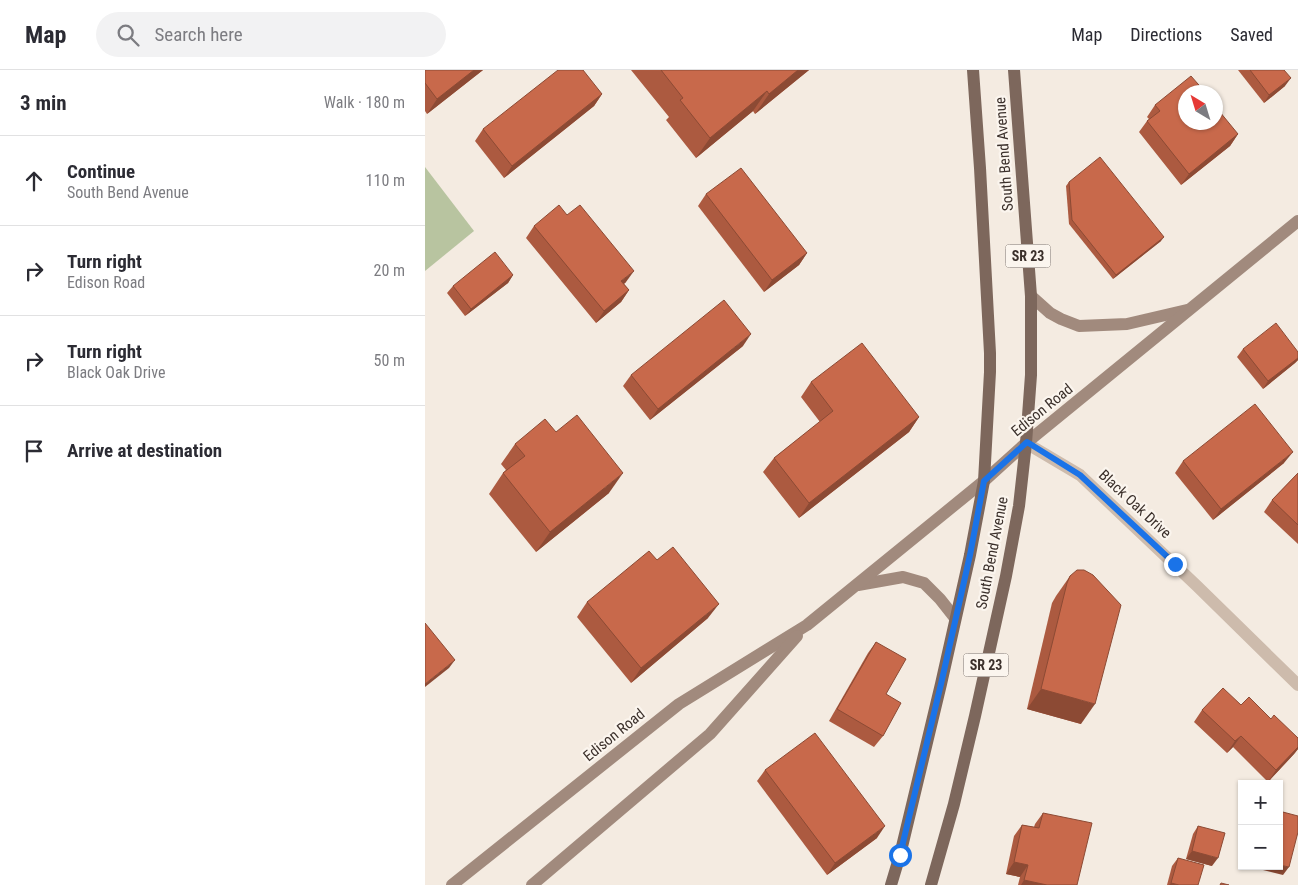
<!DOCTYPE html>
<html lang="en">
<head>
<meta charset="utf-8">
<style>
	body { margin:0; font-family:"Roboto Condensed",sans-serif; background:#f2f2f3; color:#2b2b33 }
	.controls { position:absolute; right:15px; bottom:15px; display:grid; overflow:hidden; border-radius:0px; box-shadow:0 1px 4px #0004 }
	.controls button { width:45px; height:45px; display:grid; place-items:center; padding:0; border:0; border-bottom:1px solid #e1e1e2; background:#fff; color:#2b2b33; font:25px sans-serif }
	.compass { position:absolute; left:753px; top:15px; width:45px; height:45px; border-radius:50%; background:#fff; box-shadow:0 1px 4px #0004; rotate:322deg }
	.stop { position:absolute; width:15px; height:15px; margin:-11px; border:4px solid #1a73e8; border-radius:50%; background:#fff }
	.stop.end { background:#1a73e8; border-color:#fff; box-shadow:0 1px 5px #0008 }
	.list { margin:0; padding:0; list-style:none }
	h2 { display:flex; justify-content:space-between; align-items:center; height:65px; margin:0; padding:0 20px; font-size:21px }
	h2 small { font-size:16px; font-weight:400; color:#7c7c81 }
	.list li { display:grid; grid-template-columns:32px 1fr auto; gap:15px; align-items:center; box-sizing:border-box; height:90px; padding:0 20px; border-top:1px solid #e1e1e2 }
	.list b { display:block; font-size:19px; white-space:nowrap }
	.list p { margin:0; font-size:16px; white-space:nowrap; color:#7c7c81 }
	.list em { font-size:16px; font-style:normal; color:#7c7c81 }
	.icon { flex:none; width:28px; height:28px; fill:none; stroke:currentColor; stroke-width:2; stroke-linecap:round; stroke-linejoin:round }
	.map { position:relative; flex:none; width:873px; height:815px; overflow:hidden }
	header { display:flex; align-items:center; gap:30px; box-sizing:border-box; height:70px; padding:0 25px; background:#fff; border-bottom:1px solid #e1e1e2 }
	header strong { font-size:24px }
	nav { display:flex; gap:28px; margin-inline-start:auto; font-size:18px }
	.search { width:350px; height:45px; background:#f2f2f3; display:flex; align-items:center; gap:12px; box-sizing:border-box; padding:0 18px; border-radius:28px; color:#7c7c81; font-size:19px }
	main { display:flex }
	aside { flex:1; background:#fff }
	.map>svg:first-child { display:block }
	.green { fill:#b8c4a0 }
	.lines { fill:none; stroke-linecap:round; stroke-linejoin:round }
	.street { stroke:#cdbbac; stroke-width:12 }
	.secondary { stroke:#a18a7d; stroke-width:12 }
	.primary { stroke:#7d675c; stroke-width:12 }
	.wall { fill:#ac5a40 }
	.shaded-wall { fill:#8c4a34 }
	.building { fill:#c8694b; stroke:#8c4a34 }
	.route { stroke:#1a73e8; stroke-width:6 }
	.labels { text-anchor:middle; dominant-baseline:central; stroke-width:4.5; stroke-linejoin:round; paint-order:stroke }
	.shield { fill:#fbf5ee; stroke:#756b66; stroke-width:1 }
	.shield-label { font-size:14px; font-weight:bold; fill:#3b302b }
	.street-label { font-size:15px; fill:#3b302b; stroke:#fbf5ee }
</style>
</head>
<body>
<header>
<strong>Map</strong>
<div class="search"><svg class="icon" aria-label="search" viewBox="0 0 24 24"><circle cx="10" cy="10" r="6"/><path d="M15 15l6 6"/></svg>Search here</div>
<nav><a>Map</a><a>Directions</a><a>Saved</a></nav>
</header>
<main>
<aside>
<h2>3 min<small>Walk · 180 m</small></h2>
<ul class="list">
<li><svg class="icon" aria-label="ahead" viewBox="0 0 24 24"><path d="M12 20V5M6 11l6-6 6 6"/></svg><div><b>Continue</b><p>South Bend Avenue</p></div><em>110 m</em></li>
<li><svg class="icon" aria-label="right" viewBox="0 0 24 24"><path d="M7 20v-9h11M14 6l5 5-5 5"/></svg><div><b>Turn right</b><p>Edison Road</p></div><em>20 m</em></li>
<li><svg class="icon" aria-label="right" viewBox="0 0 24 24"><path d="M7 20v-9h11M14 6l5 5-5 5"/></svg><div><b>Turn right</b><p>Black Oak Drive</p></div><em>50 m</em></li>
<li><svg class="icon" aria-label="arrive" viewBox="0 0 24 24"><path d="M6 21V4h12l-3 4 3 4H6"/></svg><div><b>Arrive at destination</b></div></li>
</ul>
</aside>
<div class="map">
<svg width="873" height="815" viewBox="0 0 873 815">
	<rect width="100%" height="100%" fill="#f4ebe1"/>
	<path class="green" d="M0,97L49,161L0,201Z"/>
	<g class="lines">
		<path class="street" d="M601,373L655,405L772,516L873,615"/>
		<g class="secondary">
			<path d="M606,226L625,243L636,249L654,256L702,254L762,240"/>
			<path d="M433,515L478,507L499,513L515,529L530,548"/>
			<path d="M27,815L254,634L382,555L559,411L601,373L873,151"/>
			<path d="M107,815L285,664L372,566"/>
		</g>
		<g class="primary">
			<path d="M466,815L475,785L516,614L545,485L559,411L565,302V283L555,98L548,0"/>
			<path d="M506,815L529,734L550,646L581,506L594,436L601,373L606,305V226L589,0"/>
		</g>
	</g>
	<g class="wall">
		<path d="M0,0H58L2,44L0,41Z"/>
		<path d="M206,0H384L330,44L328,41L271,88L241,50L244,47Z"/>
		<path d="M813,0H859L860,16L839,33Z"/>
		<path d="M177,24L169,36L79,108L50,71L58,59Z"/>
		<path d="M730,35L813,64L805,76L756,115L714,62L722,51L724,49L722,47Z"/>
		<path d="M644,112L736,171L688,209L644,154L641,116Z"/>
		<path d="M281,124L382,183L374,195L339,222L273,136Z"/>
		<path d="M109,156L201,212L199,214L204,220L196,232L171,253L101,168Z"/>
		<path d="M88,205L83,213L40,246L22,223L28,216Z"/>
		<path d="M318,276L225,350L198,316L206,305Z"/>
		<path d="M818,279L873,282V290L870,293L838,319L812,287Z"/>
		<path d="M386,312L494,347L484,362L374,448L338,402L349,388L395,352L376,327Z"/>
		<path d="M131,362L184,423L111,482L64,424L78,403L81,400L76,394L90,374Z"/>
		<path d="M758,391L859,393L788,450L750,403Z"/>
		<path d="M873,403V474L839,442L847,430Z"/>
		<path d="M232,490L283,548L206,613L152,547L162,532Z"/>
		<path d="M645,506L656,654L602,639L627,533L631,526Z"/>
		<path d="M451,572L461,624L458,666L449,677L404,651L443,583Z"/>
		<path d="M777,640L846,649L873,668V679L869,684L843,712L808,677L802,683L769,652Z"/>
		<path d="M340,700L452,768L402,805L332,711Z"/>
		<path d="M618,743L652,815H593L595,807L581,804L589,766L597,755L609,757L610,754Z"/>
		<path d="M773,756L787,796L761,789L768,764Z"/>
		<path d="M753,788L773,815H742L747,796Z"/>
	</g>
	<g class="shaded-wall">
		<path d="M49,0H58L2,44L12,29Z"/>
		<path d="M373,0H384L330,44L344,24Z"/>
		<path d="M866,8L860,16L839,33L844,25Z"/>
		<path d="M342,21L328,41L271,88L285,68Z"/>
		<path d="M177,24L169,36L79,108L87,96Z"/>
		<path d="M813,64L805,76L756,115L764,104Z"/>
		<path d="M739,167L736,171L688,209L691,205Z"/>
		<path d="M382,183L374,195L339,222L347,210Z"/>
		<path d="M209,201L201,212L188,223L196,211Z"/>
		<path d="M88,205L83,213L40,246L46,239Z"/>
		<path d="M204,220L196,232L171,253L179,241Z"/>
		<path d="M326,264L318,276L225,350L233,339Z"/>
		<path d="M873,288V290L870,293L838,319L843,311Z"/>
		<path d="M494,347L484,362L374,448L384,433Z"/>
		<path d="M868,382L859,393L788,450L796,439Z"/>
		<path d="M198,403L184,423L111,482L125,462Z"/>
		<path d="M294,534L283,548L206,613L216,598Z"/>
		<path d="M30,590L24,598L0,617V614Z"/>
		<path d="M616,619L670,634L656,654L602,639Z"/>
		<path d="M816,666L808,677L802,683L810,671Z"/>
		<path d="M873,677V679L869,684L843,712L851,700Z"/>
		<path d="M460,756L452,768L402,805L410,793Z"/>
		<path d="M767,781L793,788L787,796L761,789Z"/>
		<path d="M589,792L603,795L595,807L581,804Z"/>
		<path d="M854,795L864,797L858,805L822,796H854Z"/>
		<path d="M599,810L622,815H596Z"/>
		<path d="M746,813L754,815H744Z"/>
	</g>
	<g class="building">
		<path d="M0,0H49L12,29L0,13Z"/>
		<path d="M133,0H158L177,24L87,96L58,59Z"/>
		<path d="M236,0H373L344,24L342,21L285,68L255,30L258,28Z"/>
		<path d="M825,0H859L866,8L844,25Z"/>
		<path d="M766,6L780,22H760V52H790V36L813,64L764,104L722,51L735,41L730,35Z"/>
		<path d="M675,87L739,167L691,205L647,150L644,112Z"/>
		<path d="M316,98L382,183L347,210L281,124Z"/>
		<path d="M134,135L142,145L155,135L209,201L196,211L204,220L179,241L109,156Z"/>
		<path d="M70,182L88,205L46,239L28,216Z"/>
		<path d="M299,230L326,264L233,339L206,305Z"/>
		<path d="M851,253L873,282V288L843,311L818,279Z"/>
		<path d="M437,273L494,347L384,433L349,388L408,341L386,312Z"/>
		<path d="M830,334L868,382L796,439L758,391Z"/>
		<path d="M152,345L198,403L125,462L78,403L100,386L90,374L120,349L131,362Z"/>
		<path d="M873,403V455L847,430Z"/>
		<path d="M248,477L294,534L216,598L162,532L224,481L232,490Z"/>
		<path d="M652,500H659L668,505L696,535L670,634L616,619L642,513L645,506Z"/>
		<path d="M0,553L30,590L0,614Z"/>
		<path d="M451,572L481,589L461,624L476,633L458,666L412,639Z"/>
		<path d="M798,618L816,635L824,627L846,649L849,645L873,668V677L851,700L816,666L810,671L777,640Z"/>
		<path d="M390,663L460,756L410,793L340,700Z"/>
		<path d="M854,741L873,746V762L864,797L854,795Z"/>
		<path d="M618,743L667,753L652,815H622L599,810L603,795L589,792L597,755L614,758Z"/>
		<path d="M773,756L800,763L793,788L767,781Z"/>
		<path d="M753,788L779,795L773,815H754L746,813Z"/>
		<path d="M796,813L804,815H795Z"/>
	</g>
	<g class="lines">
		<path class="route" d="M475,785L516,614L545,485L559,411L602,372L655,405L750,494"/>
	</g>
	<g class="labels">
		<g class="shield">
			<rect x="580.5" y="174.5" width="45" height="23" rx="4"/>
			<rect x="538.5" y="583.5" width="45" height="23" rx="4"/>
		</g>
		<g class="shield-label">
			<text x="603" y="186">SR 23</text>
			<text x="561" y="595">SR 23</text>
		</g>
		<g class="street-label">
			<text transform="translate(579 84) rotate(-94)">South Bend Avenue</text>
			<text transform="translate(617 340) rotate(-39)">Edison Road</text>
			<text transform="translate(710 434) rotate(43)">Black Oak Drive</text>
			<text transform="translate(567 483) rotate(-79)">South Bend Avenue</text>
			<text transform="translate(189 665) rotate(-39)">Edison Road</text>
		</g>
	</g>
</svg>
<div class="controls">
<button>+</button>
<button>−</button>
</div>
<svg class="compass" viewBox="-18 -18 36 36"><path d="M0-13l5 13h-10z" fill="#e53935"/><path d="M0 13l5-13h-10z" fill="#7c7c81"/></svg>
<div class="stop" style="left:475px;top:785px"></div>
<div class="stop end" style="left:750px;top:494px"></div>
</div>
</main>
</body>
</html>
